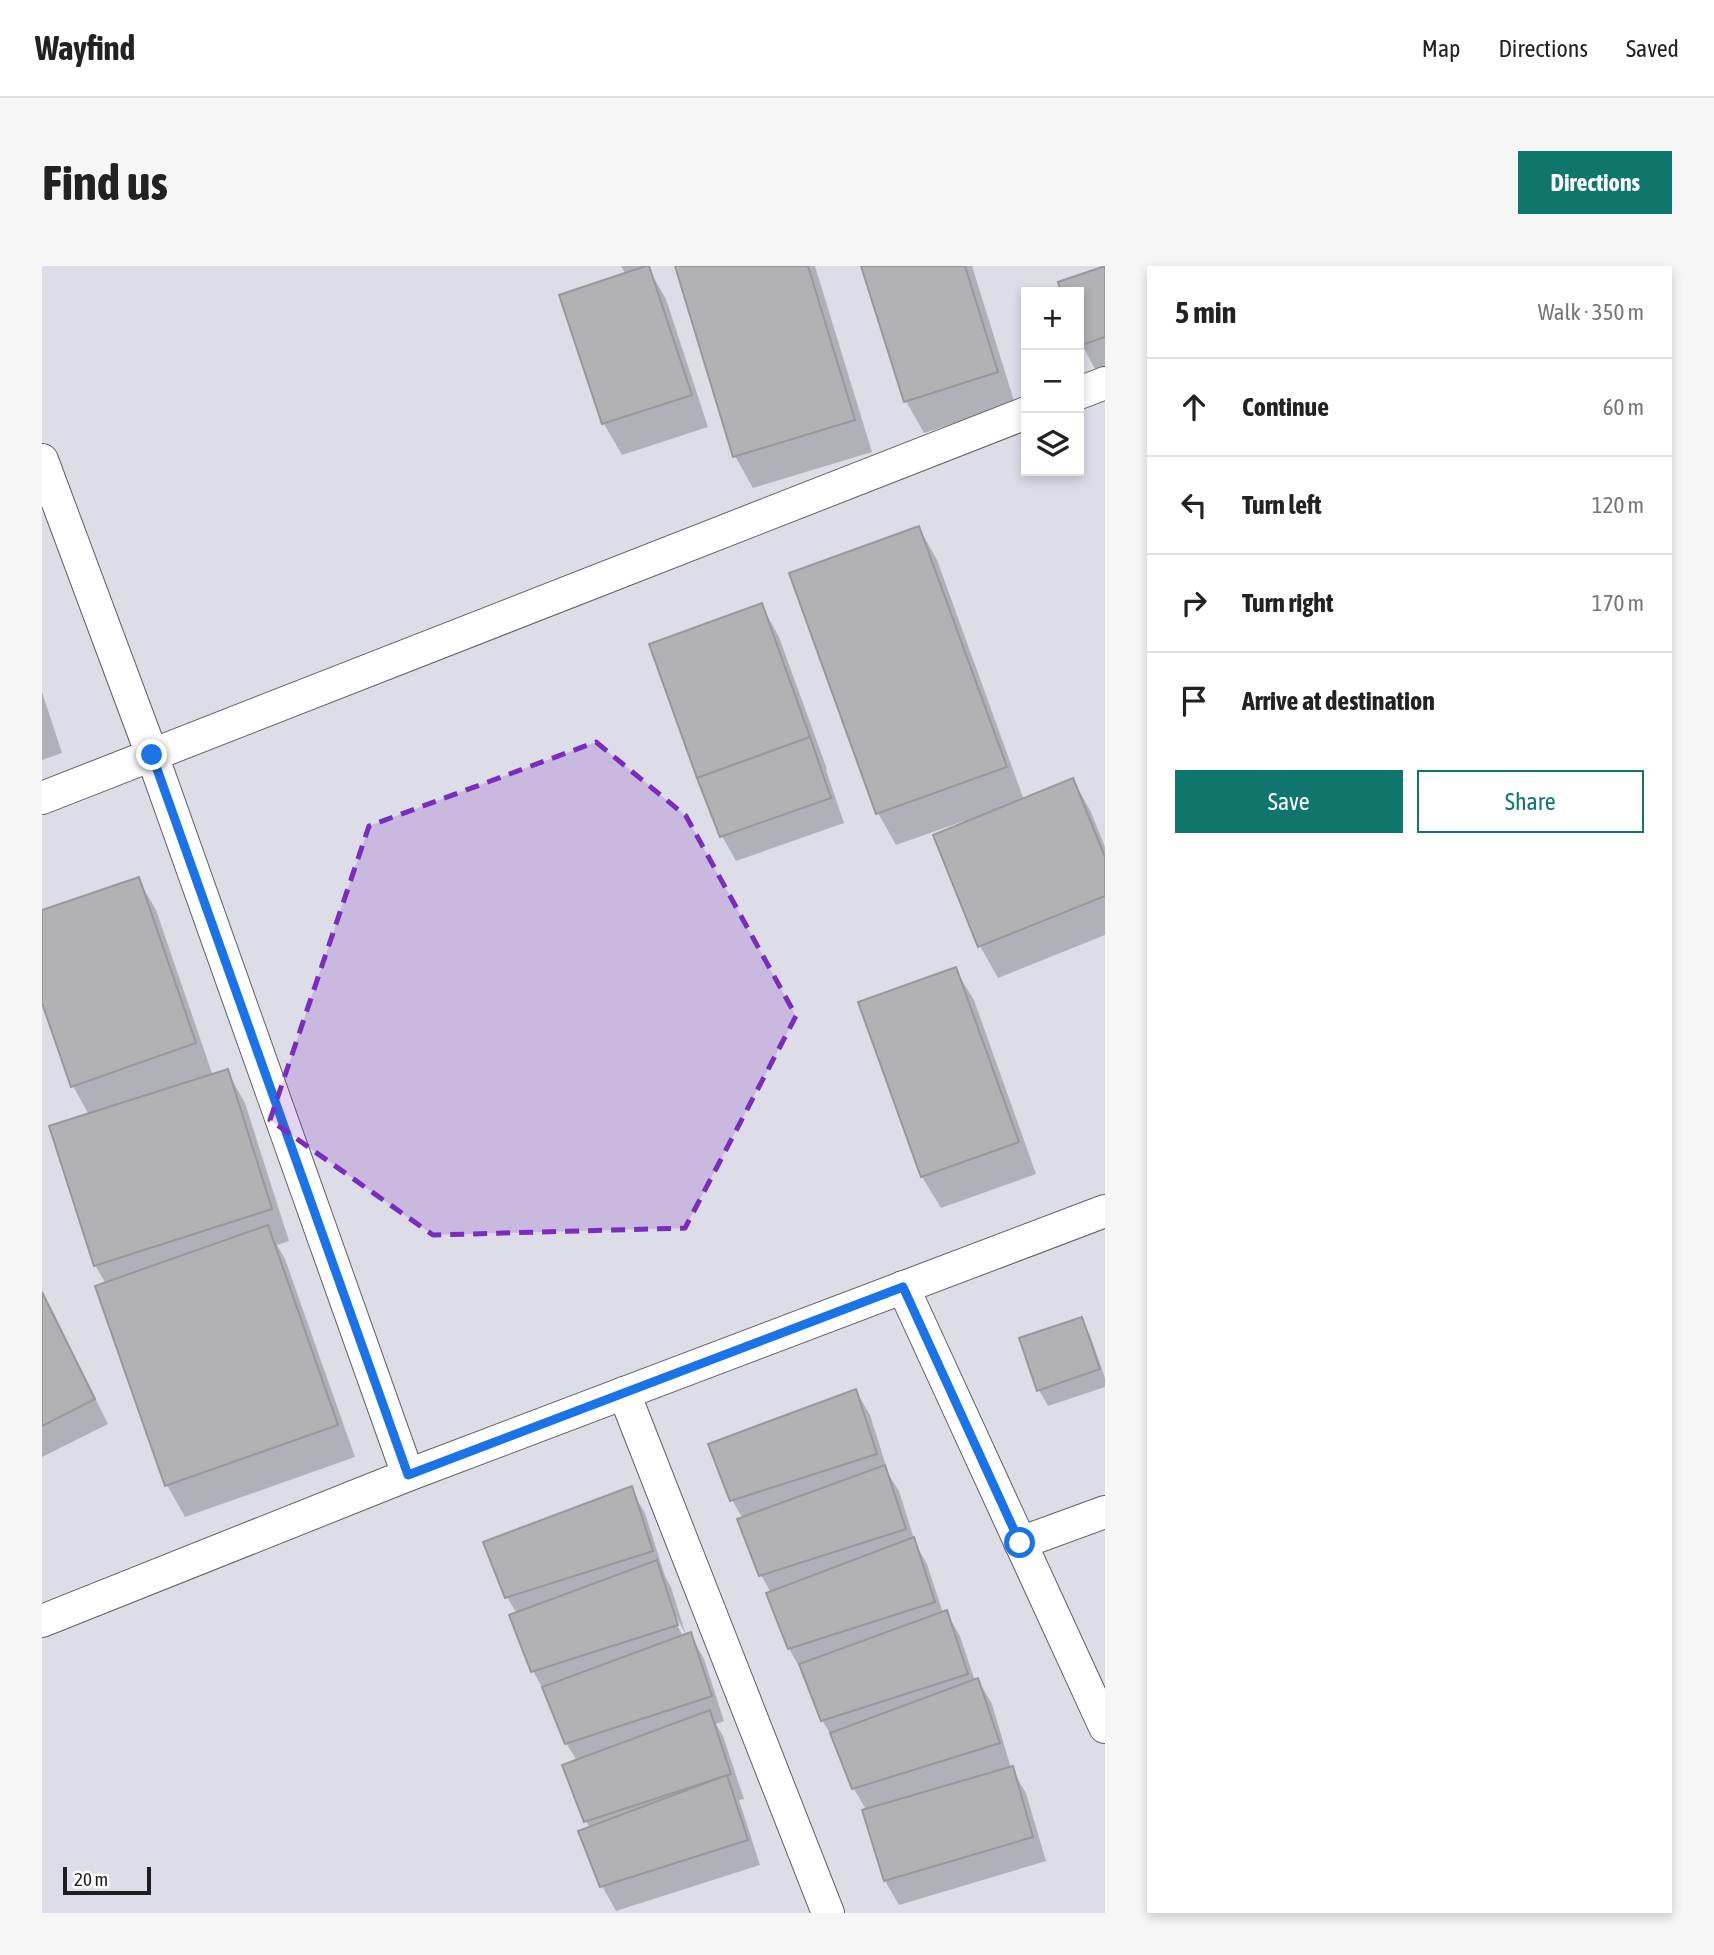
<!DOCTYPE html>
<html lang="en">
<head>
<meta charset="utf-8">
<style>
	body { margin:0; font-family:"Asap Condensed",sans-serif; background:#f6f6f6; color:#222 }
	.controls { position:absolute; right:21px; top:21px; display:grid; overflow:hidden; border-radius:0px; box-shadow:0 4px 10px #0003 }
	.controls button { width:63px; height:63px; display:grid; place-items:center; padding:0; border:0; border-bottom:2px solid #e0e0e0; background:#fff; color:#222; font:35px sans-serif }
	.scale { position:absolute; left:21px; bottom:18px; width:88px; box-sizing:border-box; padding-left:7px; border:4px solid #1e1d1f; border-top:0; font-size:19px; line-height:24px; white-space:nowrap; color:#1e1d1f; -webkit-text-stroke:5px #fff; paint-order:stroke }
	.stop { position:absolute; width:21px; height:21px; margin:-16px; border:5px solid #1a73e8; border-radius:50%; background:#fff }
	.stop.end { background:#1a73e8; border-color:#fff; box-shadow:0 2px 7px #0008 }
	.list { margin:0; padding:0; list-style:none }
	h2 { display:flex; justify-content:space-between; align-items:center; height:91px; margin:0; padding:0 28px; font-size:30px }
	h2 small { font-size:23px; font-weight:400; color:#767676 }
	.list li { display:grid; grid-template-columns:46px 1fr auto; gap:21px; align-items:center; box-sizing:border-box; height:98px; padding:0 28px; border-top:2px solid #e0e0e0 }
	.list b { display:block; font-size:26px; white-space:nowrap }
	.list em { font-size:23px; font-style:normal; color:#767676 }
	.actions { display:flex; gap:14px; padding:21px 28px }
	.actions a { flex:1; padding:16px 0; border:2px solid #0f766e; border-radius:0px; text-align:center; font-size:24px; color:#0f766e }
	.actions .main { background:#0f766e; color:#fff }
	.icon { flex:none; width:38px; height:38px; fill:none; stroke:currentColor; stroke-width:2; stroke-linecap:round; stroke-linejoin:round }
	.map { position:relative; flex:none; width:1063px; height:1647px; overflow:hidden; border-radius:0px }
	header { display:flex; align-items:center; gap:42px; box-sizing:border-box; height:98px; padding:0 35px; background:#fff; border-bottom:2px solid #e0e0e0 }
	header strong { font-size:33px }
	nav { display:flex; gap:38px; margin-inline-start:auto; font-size:24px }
	.intro { display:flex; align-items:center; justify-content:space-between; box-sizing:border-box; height:168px; padding:0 42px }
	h1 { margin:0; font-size:49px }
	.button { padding:18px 32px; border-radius:0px; background:#0f766e; color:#fff; font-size:24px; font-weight:700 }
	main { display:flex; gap:42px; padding:0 42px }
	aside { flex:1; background:#fff; border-radius:0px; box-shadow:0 4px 10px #0003 }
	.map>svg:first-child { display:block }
	.built { fill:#dddde8; fill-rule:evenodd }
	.shadow { fill:#0003 }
	.building { fill:#b2b2b5; stroke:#98979a; stroke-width:2 }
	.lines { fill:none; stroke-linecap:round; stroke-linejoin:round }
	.street-casing { stroke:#606063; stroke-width:34 }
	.street { stroke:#fff; stroke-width:32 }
	.route { stroke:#1a73e8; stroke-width:9 }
	.marked { fill:#7b2cbf; fill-opacity:0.2; stroke:#7b2cbf; stroke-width:5; stroke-dasharray:14 9; stroke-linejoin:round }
</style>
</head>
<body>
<header>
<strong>Wayfind</strong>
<nav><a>Map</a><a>Directions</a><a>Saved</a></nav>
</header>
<div class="intro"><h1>Find us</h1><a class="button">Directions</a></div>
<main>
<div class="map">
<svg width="1063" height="1647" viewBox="0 0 1063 1647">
	<rect width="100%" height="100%" fill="#e7e7ea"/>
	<path class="built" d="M0,0H1063V1647H0ZM984,26H1037V205H984Z"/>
	<g class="shadow">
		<path d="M579,0H605L624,33L666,161L580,189L562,158L519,30L584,9Z"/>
		<path d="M635,0H773L830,186L711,222L693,190Z"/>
		<path d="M821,0H930L973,138L882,167L864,135Z"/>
		<path d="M1063,2V100L1053,103L1037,73V26H1021L1018,17Z"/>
		<path d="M877,262L895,294L982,534L1031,514L1049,546L1063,581V669L956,712L938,680L894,570L923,558L922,555L854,579L836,547L750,308Z"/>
		<path d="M719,339L737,371L785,503L784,504L802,557L694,595L680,570L657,511Z"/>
		<path d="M0,426L20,487L0,494Z"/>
		<path d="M96,613L114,644L171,810L185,805L203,837L247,975L235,979L243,993L313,1191L143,1251L125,1219L64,1018L53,999L47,849L31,820L0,731V646Z"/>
		<path d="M913,703L932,734L994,908L899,942L880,911L818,737Z"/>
		<path d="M0,1025L66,1158L0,1191Z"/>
		<path d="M1039,1053L1048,1069L1063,1112V1121L1006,1140L997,1124Z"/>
		<path d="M814,1125L828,1149L847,1209L857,1225L874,1279L885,1298L901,1347L904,1346L918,1370L933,1415L936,1414L950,1438L969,1502L984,1527L1004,1595L857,1639L843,1615L825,1545L812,1523L795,1479L780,1454L761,1407L747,1383L726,1328L729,1327L719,1309L701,1253L690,1234Z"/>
		<path d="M589,1223L603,1247L623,1310L629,1321L644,1369L634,1350L631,1352L641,1370L648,1368L662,1393L682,1455L674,1458L681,1470L702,1533L697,1534L718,1599L574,1645L560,1620L548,1562L544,1555L535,1495L524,1477L505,1430L491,1405L475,1348L465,1331Z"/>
	</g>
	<g class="building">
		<path d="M604,0H607L650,129L560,158L517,29Z"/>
		<path d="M633,0H766L813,154L691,191Z"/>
		<path d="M819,0H923L956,106L862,136Z"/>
		<path d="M1063,0V71L1037,80V26H1019L1016,16Z"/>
		<path d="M877,260L965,501L834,548L747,307Z"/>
		<path d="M720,337L768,471L655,512L607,378Z"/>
		<path d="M768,471L789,532L678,571L655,512Z"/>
		<path d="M1031,512L1063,591V630L936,681L891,569Z"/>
		<path d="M97,611L154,777L29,821L0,737V644Z"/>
		<path d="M914,701L977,876L879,911L816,736Z"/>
		<path d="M186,803L230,943L52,1000L7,860Z"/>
		<path d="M226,959L296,1159L123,1220L53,1020Z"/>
		<path d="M0,1026L53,1133L0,1160Z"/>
		<path d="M1040,1051L1058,1103L995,1125L977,1072Z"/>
		<path d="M814,1123L835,1188L688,1235L666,1178Z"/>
		<path d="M843,1199L864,1263L717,1310L695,1253Z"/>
		<path d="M590,1220L611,1285L463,1332L441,1276Z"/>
		<path d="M872,1271L893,1336L746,1383L724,1327Z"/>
		<path d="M615,1294L636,1359L489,1406L467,1349Z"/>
		<path d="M905,1344L926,1408L779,1455L757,1398Z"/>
		<path d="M649,1366L670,1430L523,1478L500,1421Z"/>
		<path d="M936,1412L958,1477L810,1523L788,1467Z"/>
		<path d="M668,1444L689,1508L542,1556L520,1499Z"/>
		<path d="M971,1500L991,1571L842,1615L820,1544Z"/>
		<path d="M685,1509L706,1574L558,1621L536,1565Z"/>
	</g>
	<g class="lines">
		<g class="street-casing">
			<g id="street">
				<path d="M1037,127L1063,117"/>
				<path d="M0,194L110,489L366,1209"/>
				<path d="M0,532L984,147"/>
				<path d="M861,1021L1063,1461"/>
				<path d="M582,1127L786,1647"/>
				<path d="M978,1277L1063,1246"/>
				<path d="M0,1355L366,1209L1063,945"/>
			</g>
		</g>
		<use href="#street" class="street"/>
	</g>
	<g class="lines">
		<path class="route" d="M110,489L366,1209L861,1021L978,1277"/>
	</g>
	<path class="marked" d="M554,476L644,550L754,750L643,962L391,969L228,854L327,560Z"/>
</svg>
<div class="controls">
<button>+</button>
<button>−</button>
<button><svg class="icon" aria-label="layers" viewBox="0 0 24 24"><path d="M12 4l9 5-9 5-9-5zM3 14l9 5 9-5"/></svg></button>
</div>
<div class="scale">20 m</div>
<div class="stop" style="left:978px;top:1277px"></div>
<div class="stop end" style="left:110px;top:489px"></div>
</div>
<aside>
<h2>5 min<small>Walk · 350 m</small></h2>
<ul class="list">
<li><svg class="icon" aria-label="ahead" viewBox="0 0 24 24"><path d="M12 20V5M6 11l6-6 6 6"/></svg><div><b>Continue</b></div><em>60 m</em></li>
<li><svg class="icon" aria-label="left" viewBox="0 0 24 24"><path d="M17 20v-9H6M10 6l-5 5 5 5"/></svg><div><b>Turn left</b></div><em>120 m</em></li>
<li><svg class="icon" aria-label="right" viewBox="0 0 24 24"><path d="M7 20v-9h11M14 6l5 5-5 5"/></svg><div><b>Turn right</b></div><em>170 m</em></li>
<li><svg class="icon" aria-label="arrive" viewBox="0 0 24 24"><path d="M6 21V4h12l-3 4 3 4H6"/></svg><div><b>Arrive at destination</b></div></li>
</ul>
<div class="actions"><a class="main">Save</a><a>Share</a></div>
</aside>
</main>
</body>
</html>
